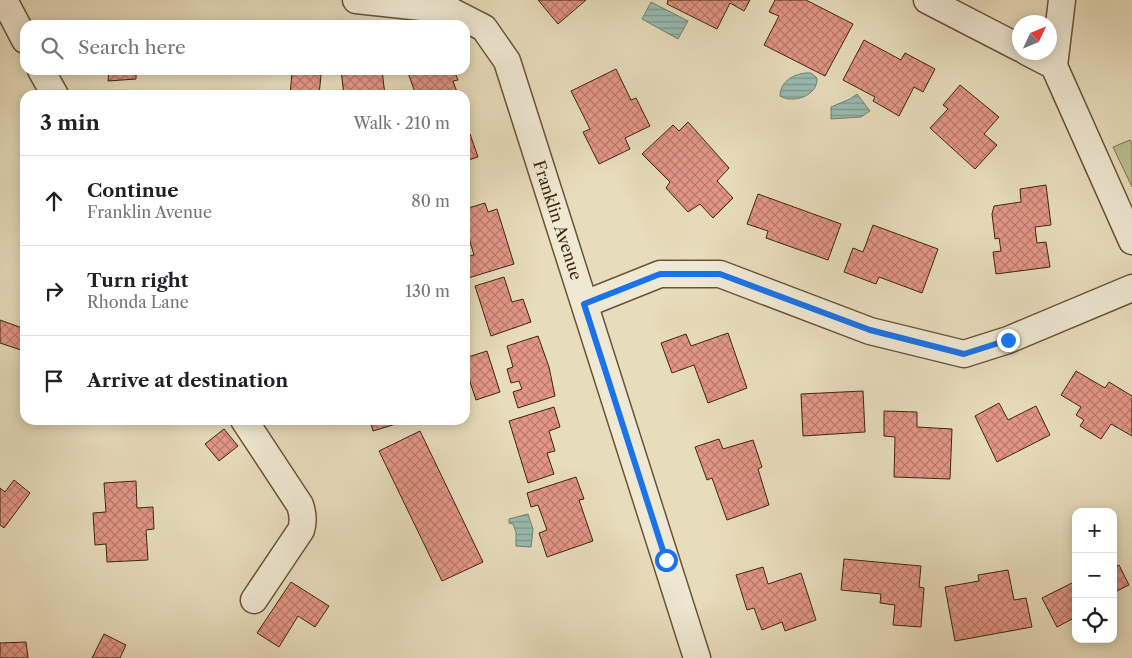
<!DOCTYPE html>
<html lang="en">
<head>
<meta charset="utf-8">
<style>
	body { margin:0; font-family:"Libre Caslon Text",serif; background:#f6f6f6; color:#202124 }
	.controls { position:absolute; right:15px; bottom:15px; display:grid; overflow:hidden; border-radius:10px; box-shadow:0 2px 12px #0003 }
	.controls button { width:45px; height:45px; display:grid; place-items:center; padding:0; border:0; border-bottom:1px solid #e0e0e0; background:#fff; color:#202124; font:25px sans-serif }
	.compass { position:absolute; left:1012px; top:15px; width:45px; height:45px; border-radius:50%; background:#fff; box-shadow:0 2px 12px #0003; rotate:46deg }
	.stop { position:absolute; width:15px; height:15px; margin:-11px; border:4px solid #1a73e8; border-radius:50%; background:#fff }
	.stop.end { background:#1a73e8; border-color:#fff; box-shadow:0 1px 5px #0008 }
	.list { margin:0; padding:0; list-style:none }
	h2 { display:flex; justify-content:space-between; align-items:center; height:65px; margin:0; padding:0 20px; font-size:21px }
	h2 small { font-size:16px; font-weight:400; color:#757577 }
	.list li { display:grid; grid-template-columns:32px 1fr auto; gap:15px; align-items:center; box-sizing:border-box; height:90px; padding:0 20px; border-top:1px solid #e0e0e0 }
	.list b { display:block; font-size:19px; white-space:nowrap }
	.list p { margin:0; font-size:16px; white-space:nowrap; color:#757577 }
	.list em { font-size:16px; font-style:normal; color:#757577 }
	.icon { flex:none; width:28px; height:28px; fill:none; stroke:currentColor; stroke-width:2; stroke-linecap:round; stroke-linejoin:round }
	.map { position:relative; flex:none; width:1132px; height:658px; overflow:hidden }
	.search { position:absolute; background:#fff; box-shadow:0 2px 12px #0003; left:20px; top:20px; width:450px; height:55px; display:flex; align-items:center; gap:12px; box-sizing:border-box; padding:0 18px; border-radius:15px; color:#757577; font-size:19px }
	.panel { position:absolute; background:#fff; box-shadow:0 2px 12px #0003; left:20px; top:90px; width:450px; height:335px; border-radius:15px }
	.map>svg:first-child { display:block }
	.grass { fill:#b7c08e; stroke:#7c744b }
	.water { fill:url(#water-rules); stroke:#74806d }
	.building { fill:url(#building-cross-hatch); stroke:#402708 }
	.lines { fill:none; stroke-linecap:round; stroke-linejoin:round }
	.minor-casing { stroke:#6a5435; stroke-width:29 }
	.minor { stroke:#efe8d3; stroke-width:26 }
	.route { stroke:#1a73e8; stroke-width:6 }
	.labels { text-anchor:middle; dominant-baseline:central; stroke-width:4.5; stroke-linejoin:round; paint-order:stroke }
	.street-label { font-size:16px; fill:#402708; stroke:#efe8d3 }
</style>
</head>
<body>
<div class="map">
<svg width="1132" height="658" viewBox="0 0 1132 658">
	<defs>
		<pattern id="water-rules" width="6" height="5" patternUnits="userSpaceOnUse" patternTransform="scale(1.25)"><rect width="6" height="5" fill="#97bbb1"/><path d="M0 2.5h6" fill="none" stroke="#7d988e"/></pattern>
		<pattern id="building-cross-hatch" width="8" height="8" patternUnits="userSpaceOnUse" patternTransform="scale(1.25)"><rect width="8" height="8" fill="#e39686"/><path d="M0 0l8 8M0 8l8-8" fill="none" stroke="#b97a6c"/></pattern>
	</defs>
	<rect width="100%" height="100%" fill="#e7dcbb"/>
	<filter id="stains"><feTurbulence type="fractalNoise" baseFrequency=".004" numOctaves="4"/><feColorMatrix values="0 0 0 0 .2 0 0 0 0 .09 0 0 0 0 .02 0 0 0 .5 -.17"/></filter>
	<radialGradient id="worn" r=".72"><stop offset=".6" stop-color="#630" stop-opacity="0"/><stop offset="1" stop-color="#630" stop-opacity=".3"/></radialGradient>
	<path class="grass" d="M1130,140L1132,144V187L1113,147Z"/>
	<g class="water">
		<path d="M651,2L688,21L678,39L642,19Z"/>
		<path d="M811,73L817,78C818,96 793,104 780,96C780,80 797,72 811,73Z"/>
		<path d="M857,94L870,111L861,117L831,119V107L850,99Z"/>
		<path d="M528,514L533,529L531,547L516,546V532L513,524L509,523V519Z"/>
	</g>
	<g class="building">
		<path d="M538,0H586L558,24Z"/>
		<path d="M668,0H750L744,11L730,3L717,29L667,4Z"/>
		<path d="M775,0H806L853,24L825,76L764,45L779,16L769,12Z"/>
		<path d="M864,40L901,60L905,53L935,69L923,92L914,87L899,116L873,101L875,97L843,80Z"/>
		<path d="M616,69L631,100L636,98L650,126L625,138L630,149L599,164L583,132L590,129L571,91Z"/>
		<path d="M109,70H151V73L136,72V79L108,81Z"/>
		<path d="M273,70H313V74L321,75L319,95H290L292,73Z"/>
		<path d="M341,70H382L385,95H344Z"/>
		<path d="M407,70H454L458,80L453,81L458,95H416Z"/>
		<path d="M960,85L999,117L984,134L997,145L975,169L930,128L948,109L943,105Z"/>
		<path d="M688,122L729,168L717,181L733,198L713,218L700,204L688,212L666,188L670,182L642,154L673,125L679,131Z"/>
		<path d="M470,134L478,157L465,161V136Z"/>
		<path d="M1046,185L1051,225L1035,227L1037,243L1046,242L1050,267L996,274L993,252L1001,251L999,238L995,239L992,214L994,206L1021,202L1020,189Z"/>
		<path d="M758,194L841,224L828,260L766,238L768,231L747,224Z"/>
		<path d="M485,203L488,212L497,209L514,264L465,279V257L474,255L465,225V221L468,220L465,209Z"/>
		<path d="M873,225L938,249L922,293L879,277L876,284L844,272L853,248L863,252Z"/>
		<path d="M504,277L512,302L523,299L531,322L491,336L475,286Z"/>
		<path d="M0,320L25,329L24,351L0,343Z"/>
		<path d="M728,333L747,388L708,403L694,365L672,373L661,343L686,334L691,346Z"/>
		<path d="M538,336L549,367L555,396L518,408L513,392L522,389L519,381L511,383L507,369L513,367L507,346Z"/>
		<path d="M487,351L500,392L476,400L469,379L465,380V358Z"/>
		<path d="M1076,371L1105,388L1109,382L1132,396V436L1111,424L1101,439L1080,426L1084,420L1076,415L1081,407L1061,395Z"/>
		<path d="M863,391L865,432L803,436L801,394Z"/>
		<path d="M999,403L1008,420L1036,406L1050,435L997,462L975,416Z"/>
		<path d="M554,407L560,427L549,431L555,451L547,453L554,474L528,483L509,421Z"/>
		<path d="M884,411L917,412V427L952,429L950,479L894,477L895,437L884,436Z"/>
		<path d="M370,420H409L373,431Z"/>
		<path d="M224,429L238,446L219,461L205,444Z"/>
		<path d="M420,431L483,562L442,581L379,451Z"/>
		<path d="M719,439L723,449L753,440L762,467L758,469L769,505L727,520L712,478L707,480L695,447Z"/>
		<path d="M576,477L584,499L579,500L593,541L547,557L539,533L547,530L538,505L531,507L527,493Z"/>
		<path d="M14,480L30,493L4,528L0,525V488L5,492Z"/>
		<path d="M136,481L137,508L153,507L154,529L146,530L148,560L107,562L106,544L95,545L93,513L106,512L104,483Z"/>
		<path d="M844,559L921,566L919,587L924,588L921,627L893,625L895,605L880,603L881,594L841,590Z"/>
		<path d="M1119,565L1129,585L1113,593V568Z"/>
		<path d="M763,567L768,584L801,573L816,620L785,631L782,622L762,630L754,608L747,610L736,575Z"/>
		<path d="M1008,570L1014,600L1026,598L1032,627L955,641L945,587L979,581L978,575Z"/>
		<path d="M1076,581V617L1057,627L1042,598Z"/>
		<path d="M291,582L329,606L315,627L298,616L279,647L257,633Z"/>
		<path d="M104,634L126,645L120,658H92Z"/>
		<path d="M26,642L28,658H0V643Z"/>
	</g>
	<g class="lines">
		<g class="minor-casing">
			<g id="minor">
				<path d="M4,0L25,40"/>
				<path d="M356,0L449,10L484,28L507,61L697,658"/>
				<path d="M927,0L1020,48"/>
				<path d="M1027,52L1054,66L1132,241"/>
				<path d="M1054,66L1062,0"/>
				<path d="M41,70L55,95"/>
				<path d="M585,304L660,274H720L870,331L964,354L1008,340L1132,288"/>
				<path d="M244,420L300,505C303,514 304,521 301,530L254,600"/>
			</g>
		</g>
		<use href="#minor" class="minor"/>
	</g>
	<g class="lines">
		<path class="route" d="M666,560L584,304L660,274H720L870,330L964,354L1008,340"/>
	</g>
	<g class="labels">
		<g class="street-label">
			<text transform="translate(558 220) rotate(72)">Franklin Avenue</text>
		</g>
	</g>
	<rect width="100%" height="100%" filter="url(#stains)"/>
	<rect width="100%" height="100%" fill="url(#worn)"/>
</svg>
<div class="controls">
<button>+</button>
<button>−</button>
<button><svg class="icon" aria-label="locate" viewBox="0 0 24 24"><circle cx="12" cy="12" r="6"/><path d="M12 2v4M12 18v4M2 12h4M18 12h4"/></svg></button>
</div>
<svg class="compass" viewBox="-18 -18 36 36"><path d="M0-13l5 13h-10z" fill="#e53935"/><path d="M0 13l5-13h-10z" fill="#757577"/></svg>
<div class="stop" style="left:666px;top:560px"></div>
<div class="stop end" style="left:1008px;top:340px"></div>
<div class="search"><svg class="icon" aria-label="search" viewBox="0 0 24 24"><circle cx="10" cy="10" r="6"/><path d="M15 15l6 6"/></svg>Search here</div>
<section class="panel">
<h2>3 min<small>Walk · 210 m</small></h2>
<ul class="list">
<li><svg class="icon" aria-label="ahead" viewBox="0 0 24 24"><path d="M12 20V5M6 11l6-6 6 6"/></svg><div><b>Continue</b><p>Franklin Avenue</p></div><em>80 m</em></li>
<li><svg class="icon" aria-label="right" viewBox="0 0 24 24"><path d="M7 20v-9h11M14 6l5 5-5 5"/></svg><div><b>Turn right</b><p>Rhonda Lane</p></div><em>130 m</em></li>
<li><svg class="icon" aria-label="arrive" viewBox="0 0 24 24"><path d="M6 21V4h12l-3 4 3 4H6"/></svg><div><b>Arrive at destination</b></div></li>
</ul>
</section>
</div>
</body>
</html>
